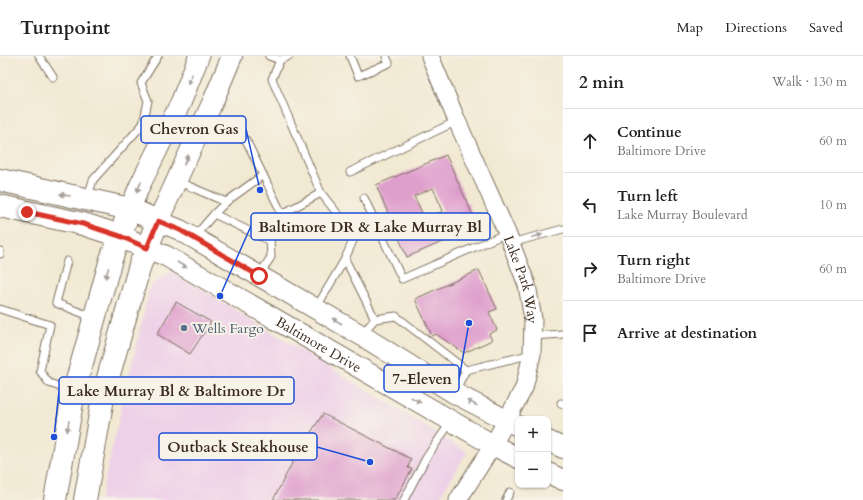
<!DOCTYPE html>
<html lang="en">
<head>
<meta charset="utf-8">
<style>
	body { margin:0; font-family:Cardo,serif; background:#f6f6f6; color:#222 }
	.controls { position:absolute; right:12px; bottom:12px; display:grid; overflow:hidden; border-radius:8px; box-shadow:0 1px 3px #0004 }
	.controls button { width:36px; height:36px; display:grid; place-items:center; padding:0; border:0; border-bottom:1px solid #e0e0e0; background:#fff; color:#222; font:20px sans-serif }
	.stop { position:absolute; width:12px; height:12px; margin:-9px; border:3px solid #d93025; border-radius:50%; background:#fff }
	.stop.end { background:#d93025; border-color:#fff; box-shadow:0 1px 4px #0008 }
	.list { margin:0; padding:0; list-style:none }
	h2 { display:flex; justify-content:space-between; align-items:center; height:52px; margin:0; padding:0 16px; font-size:17px }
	h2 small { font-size:13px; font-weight:400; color:#767676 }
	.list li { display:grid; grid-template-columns:26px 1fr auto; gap:12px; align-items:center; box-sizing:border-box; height:64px; padding:0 16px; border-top:1px solid #e0e0e0 }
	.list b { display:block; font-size:15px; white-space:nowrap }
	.list p { margin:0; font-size:13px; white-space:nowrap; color:#767676 }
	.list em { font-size:13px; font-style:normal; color:#767676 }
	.icon { flex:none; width:22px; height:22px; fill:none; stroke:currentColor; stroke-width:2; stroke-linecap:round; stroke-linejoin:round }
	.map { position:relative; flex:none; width:563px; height:444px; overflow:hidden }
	header { display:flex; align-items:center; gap:24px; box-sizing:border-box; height:56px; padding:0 20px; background:#fff; border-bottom:1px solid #e0e0e0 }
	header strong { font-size:19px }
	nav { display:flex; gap:22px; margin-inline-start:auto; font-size:14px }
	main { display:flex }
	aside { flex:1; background:#fff }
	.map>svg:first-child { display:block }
	.built { fill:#eed0e8 }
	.building { fill:#df9fcd; fill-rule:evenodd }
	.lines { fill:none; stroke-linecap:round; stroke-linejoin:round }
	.service-casing { stroke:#7b6d5d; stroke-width:9 }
	.tertiary-casing { stroke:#7b6d5d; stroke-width:19 }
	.secondary-casing { stroke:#7b6d5d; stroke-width:22 }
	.primary-casing { stroke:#7b6d5d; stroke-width:24 }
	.service { stroke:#fff; stroke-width:7 }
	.tertiary { stroke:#fff; stroke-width:17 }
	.secondary { stroke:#fff; stroke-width:20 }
	.primary { stroke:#fff; stroke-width:22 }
	.oneway { fill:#a79f9a }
	.route { stroke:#d93025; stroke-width:5 }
	.service-dot { fill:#5c6f8a; stroke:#f7f3e8; stroke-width:1.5 }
	.labels { text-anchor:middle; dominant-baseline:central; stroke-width:3.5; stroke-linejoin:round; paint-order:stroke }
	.street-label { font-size:14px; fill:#3b2a1e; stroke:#f7f3e8 }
	.service-label { font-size:14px; fill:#4e5e75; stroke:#f7f3e8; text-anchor:start }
	.leader { fill:none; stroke:#1d4ed8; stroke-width:1.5 }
	.callout-dot { fill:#1d4ed8; stroke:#f7f3e8; stroke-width:1.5 }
	.callout { fill:#f7f3e8; stroke:#1d4ed8; stroke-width:1.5 }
	.callout-label { font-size:15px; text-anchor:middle; font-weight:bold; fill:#3b2a1e }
</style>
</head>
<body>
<header>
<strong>Turnpoint</strong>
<nav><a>Map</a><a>Directions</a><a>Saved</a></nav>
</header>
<main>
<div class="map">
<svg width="563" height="444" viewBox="0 0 563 444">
	<rect width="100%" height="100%" fill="#f7f3e8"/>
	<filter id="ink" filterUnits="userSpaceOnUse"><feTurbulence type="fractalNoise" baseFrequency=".025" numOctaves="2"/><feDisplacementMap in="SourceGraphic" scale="8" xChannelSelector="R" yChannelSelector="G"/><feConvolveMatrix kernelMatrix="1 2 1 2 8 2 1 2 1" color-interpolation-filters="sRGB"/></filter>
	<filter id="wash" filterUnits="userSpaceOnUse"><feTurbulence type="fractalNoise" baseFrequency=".012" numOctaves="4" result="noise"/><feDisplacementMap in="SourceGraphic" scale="16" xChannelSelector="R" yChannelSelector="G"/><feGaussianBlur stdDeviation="0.9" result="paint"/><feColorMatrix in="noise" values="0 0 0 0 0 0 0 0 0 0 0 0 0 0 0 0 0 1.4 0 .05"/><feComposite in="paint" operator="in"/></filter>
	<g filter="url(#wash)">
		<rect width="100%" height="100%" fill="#f2e9d3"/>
		<path class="built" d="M172,215L467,396L438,444H100L150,230Z"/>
		<g id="blocks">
			<g class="building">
				<path d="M446,99L478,171L407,201L376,129ZM433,132L443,155L425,163L414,140Z"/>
				<path d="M479,214L497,253L489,256L497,274L489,278L492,284L464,297L436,278L432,280L415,243Z"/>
				<path d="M176,246L211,266L190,298L157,278Z"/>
				<path d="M323,358L411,403L408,412L412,413L395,444H273L298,396Z"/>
			</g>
		</g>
	</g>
	<g filter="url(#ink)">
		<use href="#blocks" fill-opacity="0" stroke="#7b6d5d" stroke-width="1"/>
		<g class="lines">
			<g class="service-casing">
				<g id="service">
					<path d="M39,0L53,21"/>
					<path d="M269,0L280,4L272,23L321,137L355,180L345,203L375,263"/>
					<path d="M350,0L358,20L389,7L386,0"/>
					<path d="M280,4L289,0"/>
					<path d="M205,65L246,84L282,158"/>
					<path d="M143,68L148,45L141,27L158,0"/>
					<path d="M350,116L457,65"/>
					<path d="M177,125L226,146L263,119"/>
					<path d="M88,140L93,124L143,68L164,78"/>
					<path d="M364,142L402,223L507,177"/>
					<path d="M214,158L270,185"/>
					<path d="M195,180L214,158L226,146"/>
					<path d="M511,187L563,173"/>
					<path d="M0,195V198"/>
					<path d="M67,205L56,247L92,261"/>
					<path d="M260,218L271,201L269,165L321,137"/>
					<path d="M316,252L345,203"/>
					<path d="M0,253L50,269L40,315L49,327L72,335"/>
					<path d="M362,278L375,263L396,260L466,314"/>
					<path d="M533,280L563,278"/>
					<path d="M455,335L466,314L532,298"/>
					<path d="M561,347L563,348"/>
					<path d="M404,444L426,402L450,367"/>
					<path d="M506,444L510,436"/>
				</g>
			</g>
			<g class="tertiary-casing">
				<g id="tertiary">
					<path id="s1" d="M430,0L457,65L507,177L527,229L533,263L532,298L524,332L493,389L458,444"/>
				</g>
			</g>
			<g class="secondary-casing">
				<g id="secondary">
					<path d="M232,0L214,43L158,165L180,174L361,279L454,337L518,370"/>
					<path d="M130,153L140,129L181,46L199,0"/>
					<path id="s2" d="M147,192L166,200L493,389L518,402"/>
					<path d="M548,385L563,392"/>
					<path d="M548,417L563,424"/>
				</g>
			</g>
			<g class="primary-casing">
				<g id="primary">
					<path d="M0,124L130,153L158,165L140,209L104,336L85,444"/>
					<path d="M0,150L83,168L120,180L133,186"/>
					<path d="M55,444L74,335L111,203L130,153"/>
				</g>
			</g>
			<use href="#service" class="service"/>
			<use href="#tertiary" class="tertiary"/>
			<use href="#secondary" class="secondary"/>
			<use href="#primary" class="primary"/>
		</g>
		<defs><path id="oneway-solid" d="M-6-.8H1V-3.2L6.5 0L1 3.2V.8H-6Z"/></defs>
		<g class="oneway">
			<use href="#oneway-solid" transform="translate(190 23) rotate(112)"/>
			<use href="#oneway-solid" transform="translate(186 104) rotate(-65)"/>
			<use href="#oneway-solid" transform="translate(139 131) rotate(113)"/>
			<use href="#oneway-solid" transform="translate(65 139) rotate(-168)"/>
			<use href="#oneway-solid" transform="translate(537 180) rotate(-15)"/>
			<use href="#oneway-solid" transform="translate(182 209) rotate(30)"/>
			<use href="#oneway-solid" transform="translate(107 217) rotate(106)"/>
			<use href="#oneway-solid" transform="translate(337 265) rotate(-150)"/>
			<use href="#oneway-solid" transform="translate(416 344) rotate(30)"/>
			<use href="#oneway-solid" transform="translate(472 347) rotate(-153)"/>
			<use href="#oneway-solid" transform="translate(68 370) rotate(100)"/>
		</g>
	</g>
	<g class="lines" filter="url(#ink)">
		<path class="route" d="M27,156L83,168L120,180L147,192L158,165L180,174L259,220"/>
	</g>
	<circle class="service-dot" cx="184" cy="272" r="4"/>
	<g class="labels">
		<g class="street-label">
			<text stroke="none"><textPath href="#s1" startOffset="242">Lake Park Way</textPath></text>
			<text stroke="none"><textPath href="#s2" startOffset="197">Baltimore Drive</textPath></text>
		</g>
		<g class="service-label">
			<text x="192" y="272">Wells Fargo</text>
		</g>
	</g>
	<path class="leader" d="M260 134L246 73M220 240L251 170M469 267L459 323M54 381L59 335M370 406L317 391"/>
	<g class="callout-dot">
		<circle cx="260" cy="134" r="4"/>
		<circle cx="220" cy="240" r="4"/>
		<circle cx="469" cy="267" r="4"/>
		<circle cx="54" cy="381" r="4"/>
		<circle cx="370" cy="406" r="4"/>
	</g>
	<g class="callout">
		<rect x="141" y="60" width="105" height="27" rx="4"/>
		<rect x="251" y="157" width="239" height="27" rx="4"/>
		<rect x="384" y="309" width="75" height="27" rx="4"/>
		<rect x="59" y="321" width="235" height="27" rx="4"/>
		<rect x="159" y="377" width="158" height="27" rx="4"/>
	</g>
	<g class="callout-label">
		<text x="194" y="78">Chevron Gas</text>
		<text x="370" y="176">Baltimore DR &amp; Lake Murray Bl</text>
		<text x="422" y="328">7-Eleven</text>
		<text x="176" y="340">Lake Murray Bl &amp; Baltimore Dr</text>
		<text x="238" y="396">Outback Steakhouse</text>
	</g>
</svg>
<div class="controls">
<button>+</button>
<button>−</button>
</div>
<div class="stop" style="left:259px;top:220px"></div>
<div class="stop end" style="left:27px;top:156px"></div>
</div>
<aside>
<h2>2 min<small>Walk · 130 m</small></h2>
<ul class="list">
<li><svg class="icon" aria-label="ahead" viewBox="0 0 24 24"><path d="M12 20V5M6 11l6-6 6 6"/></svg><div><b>Continue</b><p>Baltimore Drive</p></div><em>60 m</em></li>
<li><svg class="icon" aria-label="left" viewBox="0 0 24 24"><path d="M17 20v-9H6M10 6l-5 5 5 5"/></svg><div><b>Turn left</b><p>Lake Murray Boulevard</p></div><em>10 m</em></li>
<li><svg class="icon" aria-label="right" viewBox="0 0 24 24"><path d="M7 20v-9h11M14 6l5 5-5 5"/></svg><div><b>Turn right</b><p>Baltimore Drive</p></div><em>60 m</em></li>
<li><svg class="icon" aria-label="arrive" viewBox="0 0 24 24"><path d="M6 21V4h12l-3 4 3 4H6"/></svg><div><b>Arrive at destination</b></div></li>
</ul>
</aside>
</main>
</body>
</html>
